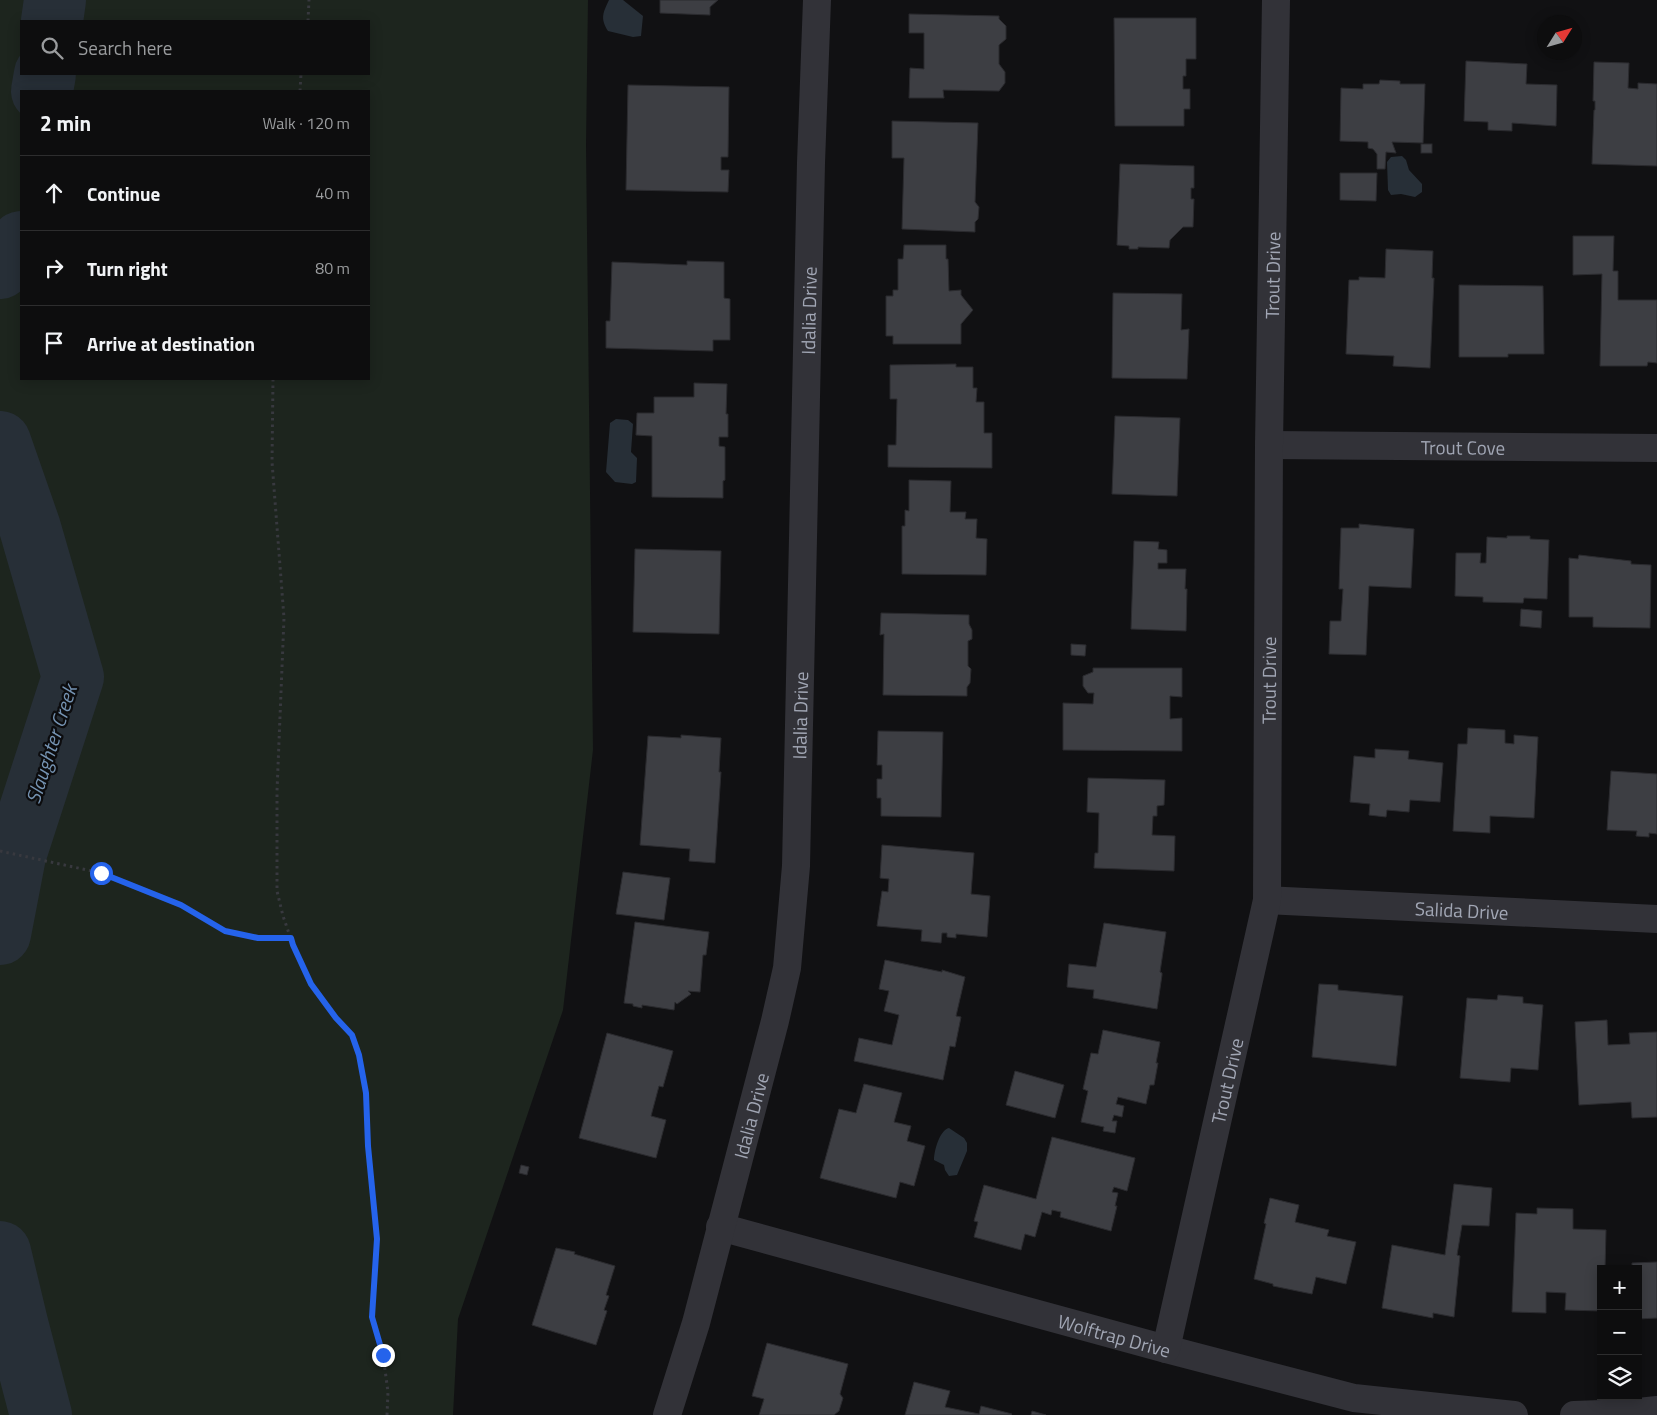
<!DOCTYPE html>
<html lang="en">
<head>
<meta charset="utf-8">
<style>
	body { margin:0; font-family:"Titillium Web",sans-serif; background:#161617; color:#f1f3f6 }
	.controls { position:absolute; right:15px; bottom:15px; display:grid; overflow:hidden; border-radius:0px; box-shadow:0 2px 12px #0003 }
	.controls button { width:45px; height:45px; display:grid; place-items:center; padding:0; border:0; border-bottom:1px solid #2d2d2e; background:#0d0d0e; color:#f1f3f6; font:25px sans-serif }
	.compass { position:absolute; left:1537px; top:15px; width:45px; height:45px; border-radius:50%; background:#0d0d0e; box-shadow:0 2px 12px #0003; rotate:53deg }
	.stop { position:absolute; width:15px; height:15px; margin:-11px; border:4px solid #2563eb; border-radius:50%; background:#fff }
	.stop.end { background:#2563eb; border-color:#fff; box-shadow:0 1px 5px #0008 }
	.list { margin:0; padding:0; list-style:none }
	h2 { display:flex; justify-content:space-between; align-items:center; height:65px; margin:0; padding:0 20px; font-size:21px }
	h2 small { font-size:16px; font-weight:400; color:#9a9c9e }
	.list li { display:grid; grid-template-columns:32px 1fr auto; gap:15px; align-items:center; box-sizing:border-box; height:75px; padding:0 20px; border-top:1px solid #2d2d2e }
	.list b { display:block; font-size:19px; white-space:nowrap }
	.list em { font-size:16px; font-style:normal; color:#9a9c9e }
	.icon { flex:none; width:28px; height:28px; fill:none; stroke:currentColor; stroke-width:2; stroke-linecap:round; stroke-linejoin:round }
	.map { position:relative; flex:none; width:1657px; height:1415px; overflow:hidden }
	.search { position:absolute; background:#0d0d0e; box-shadow:0 2px 12px #0003; left:20px; top:20px; width:350px; height:55px; display:flex; align-items:center; gap:12px; box-sizing:border-box; padding:0 18px; border-radius:0px; color:#9a9c9e; font-size:19px }
	.panel { position:absolute; background:#0d0d0e; box-shadow:0 2px 12px #0003; left:20px; top:90px; width:350px; height:290px; border-radius:0px }
	.map>svg:first-child { display:block }
	.green { fill:#1d251e; fill-rule:evenodd }
	.water { fill:#272f37 }
	.lines { fill:none; stroke-linecap:round; stroke-linejoin:round }
	.river { stroke:#272f37; stroke-width:62 }
	.building { fill:#3d3e43; stroke:#2b2b2f }
	.path { stroke:#38393f; stroke-width:3; stroke-dasharray:2.5 4; stroke-linecap:butt }
	.street { stroke:#323238; stroke-width:28 }
	.route { stroke:#2563eb; stroke-width:6 }
	.labels { text-anchor:middle; dominant-baseline:central; stroke-width:4.5; stroke-linejoin:round; paint-order:stroke }
	.street-label { font-size:19px; fill:#a1a6b4; stroke:#0c0c0e }
	.water-label { font-size:20px; font-style:italic; fill:#7593b2; stroke:#0c0c0e }
</style>
</head>
<body>
<div class="map">
<svg width="1657" height="1415" viewBox="0 0 1657 1415">
	<rect width="100%" height="100%" fill="#111113"/>
	<path class="green" d="M0,0H588L586,145L593,750L563,1010L458,1319L453,1415H0ZM21,21H369V74H21ZM21,91H369V379H21Z"/>
	<g class="water">
		<path d="M609,0H623L643,16L641,36L633,37L608,31C600,18 603,13 609,0Z"/>
		<path d="M1402,156L1406,160L1409,170L1422,184V192L1415,197L1401,194L1391,195L1388,190L1387,162L1391,157Z"/>
		<path d="M616,419L628,420L633,424L631,452L637,458L636,482L632,484L615,482L606,472L610,423Z"/>
		<path d="M949,1128L964,1138L967,1143V1151L957,1175L949,1176L945,1170L944,1165L934,1160C934,1150 940,1130 949,1128Z"/>
	</g>
	<g class="lines">
		<g class="river">
			<path d="M52,21L55,0"/>
			<path d="M42,91L45,74"/>
			<path d="M0,268L21,242"/>
			<path d="M0,442L30,528L73,677L15,856L0,934"/>
			<path d="M0,1252L17,1323L41,1415"/>
		</g>
	</g>
	<g class="building">
		<path d="M660,0H718L710,7V15L660,13Z"/>
		<path d="M909,14L999,16V19L1006,26V39L999,45V64L1005,72V83L999,91L943,90L944,98H909L910,68L924,69V33H909Z"/>
		<path d="M1114,18H1196V59H1186V76H1183V89H1190V109H1184V126H1115Z"/>
		<path d="M1466,61L1527,64L1526,84L1557,85L1556,126L1512,123V131L1488,130V122L1464,121Z"/>
		<path d="M1594,62L1629,63L1628,88L1638,89V83L1657,84V166L1592,164L1594,110H1595V101H1593Z"/>
		<path d="M1380,80L1400,81V84H1425L1423,143L1392,142L1396,153L1386,152L1385,169H1377V154L1373,149L1368,148V142L1340,141L1341,88L1363,89V84H1379Z"/>
		<path d="M628,85L729,87L728,157H721V170H729L728,192L626,190Z"/>
		<path d="M892,121L978,123L975,202L979,207L978,219L975,222V232L902,229L904,158H892Z"/>
		<rect x="1421" y="144" width="11" height="9"/>
		<path d="M1120,164L1194,166V188H1191V199H1194L1193,227H1183L1170,240L1169,248L1138,247V249H1129V246L1117,245Z"/>
		<path d="M1340,173H1377L1376,201L1340,200Z"/>
		<path d="M1573,236H1614L1613,271H1618V300H1657V363L1648,362L1647,366H1600L1602,274L1573,275Z"/>
		<path d="M904,245H946V259H948L949,291L961,290V295L973,310L961,324V344H893V336H886V296H893V290H898V259H903Z"/>
		<path d="M1386,249L1433,251L1432,278H1434L1430,368L1393,366L1394,356L1346,354L1349,280H1359V277L1385,278Z"/>
		<path d="M687,261L724,262V298L730,299V340H713V351L606,348V321H610L612,262L687,265Z"/>
		<path d="M1459,285L1543,286L1544,354H1508V357H1459Z"/>
		<path d="M1113,293L1182,294L1181,330L1189,329L1187,379L1112,378Z"/>
		<path d="M956,364V367H973V388H977L976,402H984V433H992V468L888,467V445H896L897,399H890V365Z"/>
		<path d="M694,383L727,384L726,414H728V437H719V446L725,447V480L723,481V498L652,497V436L636,435L637,413H654V397H694Z"/>
		<path d="M1115,416L1180,418L1177,496L1112,494Z"/>
		<path d="M909,480L951,481L950,512H966L965,519H977L976,538L987,539L986,575L902,574V526H905V510L909,511Z"/>
		<path d="M1359,524L1414,529L1411,588L1369,586L1366,655L1329,654L1330,621H1341L1343,589H1339L1341,528H1359Z"/>
		<path d="M1507,536H1530V539L1549,540L1547,599L1524,598L1523,603L1483,602V597L1455,596L1456,553H1481L1480,563H1486L1487,537L1507,538Z"/>
		<path d="M1134,541L1159,542L1158,549L1167,550V563H1158V569H1186L1185,589H1187L1186,631L1131,629Z"/>
		<path d="M635,549L721,551L719,634L633,632Z"/>
		<path d="M1579,555L1631,561V564L1651,565L1650,628L1593,627V617H1569V558L1578,559Z"/>
		<path d="M1521,609L1542,611L1541,628L1520,626Z"/>
		<path d="M881,613L969,615V624L972,630V639L968,641V666L971,669L970,683L967,687V696L883,695L884,634L880,635Z"/>
		<path d="M1071,644L1086,645L1085,656L1071,655Z"/>
		<path d="M1093,668H1182V697L1170,696V719L1182,718V751L1063,750V703L1093,704L1094,693H1088L1083,686V676L1093,672Z"/>
		<path d="M1468,728L1505,730V743L1514,744V735L1538,737L1534,818L1490,816V833L1453,831L1458,744H1467Z"/>
		<path d="M878,731L943,732L941,817L881,816V798H877V779H882V765H877Z"/>
		<path d="M681,735L721,738L719,772H721L715,863L689,861L690,849L640,845L648,736L681,738Z"/>
		<path d="M1375,749L1409,751L1408,759L1443,763L1440,802L1410,800L1409,812L1387,810L1386,817L1369,815L1370,804L1350,802L1354,756L1375,758Z"/>
		<path d="M1611,771L1657,774V834L1649,833V837L1636,836L1637,831L1607,830Z"/>
		<path d="M1088,778L1165,780L1164,805L1157,806V816H1153L1152,835L1175,836L1174,871L1094,868L1095,853H1098L1099,813L1087,812Z"/>
		<path d="M882,845L974,853L971,894L990,896L987,937L956,934V938L947,937V933H942L941,943L921,941L922,930L877,926L882,891L888,892L889,879L880,878Z"/>
		<path d="M623,872L670,878L664,920L616,914Z"/>
		<path d="M635,922L709,932L706,955H703L700,992L688,991L691,994L677,1004L675,1002L674,1010L642,1005V1008L633,1006V1004L624,1003Z"/>
		<path d="M1104,923L1166,932L1160,972L1162,973V975L1157,1009L1093,998L1094,990L1067,987L1069,964L1096,967Z"/>
		<path d="M885,960L942,972V970L965,977L956,1016L961,1017L955,1047L950,1046L943,1080L854,1061L859,1038L892,1045L899,1015L884,1011L889,991L879,989Z"/>
		<path d="M1319,984L1338,985V990L1403,996L1396,1066L1312,1057Z"/>
		<path d="M1498,995L1523,997V1003L1543,1005L1538,1070L1511,1068L1510,1082L1460,1078L1467,998L1497,1000Z"/>
		<path d="M1607,1020L1608,1045L1630,1044L1629,1033L1657,1032V1117L1632,1118L1631,1102L1579,1105L1575,1022Z"/>
		<path d="M1103,1030L1160,1042L1156,1063H1158L1154,1085H1150L1146,1104L1118,1097L1116,1104L1124,1106L1122,1117L1114,1115L1112,1121H1117L1115,1133L1103,1131L1104,1127L1081,1122L1088,1091L1083,1089L1091,1053L1098,1054Z"/>
		<path d="M607,1033L673,1051L663,1087L659,1086L651,1116L666,1120L656,1158L579,1138Z"/>
		<path d="M1015,1071L1064,1085L1055,1118L1006,1105Z"/>
		<path d="M864,1084L902,1093L894,1122L911,1126L907,1141L925,1146L914,1186L900,1182L896,1198L820,1178L839,1109L856,1113Z"/>
		<path d="M1052,1137L1135,1158L1127,1191L1114,1187L1112,1192L1118,1193L1115,1206H1117L1111,1231L1060,1217L1061,1212L1052,1210L1051,1215L1042,1212L1035,1237L1025,1234L1021,1250L974,1237L978,1222L974,1221L984,1185L1036,1199Z"/>
		<path d="M521,1165L529,1167L527,1175L519,1173Z"/>
		<path d="M1454,1184L1492,1188L1489,1226L1462,1225L1457,1255L1460,1256L1454,1317L1433,1313V1318L1382,1308L1392,1245L1445,1255Z"/>
		<path d="M1270,1198L1299,1205L1295,1222L1329,1230L1327,1236L1356,1242L1346,1284L1316,1277L1312,1294L1273,1286V1284L1254,1279L1266,1224L1264,1223Z"/>
		<path d="M1537,1208L1573,1209V1229L1606,1230L1605,1269H1601V1311L1565,1310L1566,1293L1546,1292V1313L1512,1312L1516,1213L1537,1214Z"/>
		<path d="M556,1248L575,1252L574,1254L615,1266L606,1295L609,1296L604,1310L607,1311L596,1345L532,1325Z"/>
		<path d="M1657,1262V1318L1638,1319V1269H1632V1263Z"/>
		<path d="M767,1343L848,1364L840,1394L843,1398L839,1411L834,1415H759L764,1399L752,1396Z"/>
		<path d="M914,1382L950,1391L945,1407L979,1414L981,1406L1012,1414L1011,1415H905Z"/>
		<path d="M1032,1411L1046,1415H1031Z"/>
	</g>
	<g class="lines">
		<g class="path">
			<path d="M308,21L309,0"/>
			<path d="M300,91L301,74"/>
			<path d="M273,379L272,462L284,618L277,791V891L283,916L293,945L311,984L336,1018L352,1035L359,1055L366,1093L368,1146L377,1239L372,1317L383,1355L388,1392L387,1415"/>
			<path d="M0,851L101,873L181,905L225,931L258,938H291"/>
		</g>
		<g class="street">
			<path id="s1" d="M1269,445L1657,448"/>
			<path id="s2" d="M1267,900L1657,919"/>
			<path id="s3" d="M720,1227L1166,1349L1354,1398L1514,1415"/>
			<path id="s4" d="M1166,1349L1267,900L1269,445L1276,0"/>
			<path id="s5" d="M667,1415L696,1323L775,1021L787,968L796,866L811,163L817,0"/>
			<path d="M1574,1415L1629,1413L1657,1410"/>
		</g>
	</g>
	<g class="lines">
		<path class="route" d="M101,873L181,905L225,931L258,938H291L293,945L311,984L336,1018L352,1035L359,1055L366,1093L368,1146L377,1239L372,1317L383,1355"/>
	</g>
	<g class="labels">
		<g class="street-label">
			<text stroke="none"><textPath href="#s4" startOffset="1085">Trout Drive</textPath></text>
			<text stroke="none"><textPath href="#s5" startOffset="1121">Idalia Drive</textPath></text>
			<text stroke="none"><textPath href="#s1" startOffset="194">Trout Cove</textPath></text>
			<text stroke="none"><textPath href="#s4" startOffset="680">Trout Drive</textPath></text>
			<text stroke="none"><textPath href="#s5" startOffset="716">Idalia Drive</textPath></text>
			<text stroke="none"><textPath href="#s2" startOffset="195">Salida Drive</textPath></text>
			<text stroke="none"><textPath href="#s4" startOffset="275">Trout Drive</textPath></text>
			<text stroke="none"><textPath href="#s5" startOffset="311">Idalia Drive</textPath></text>
			<text stroke="none"><textPath href="#s3" startOffset="409">Wolftrap Drive</textPath></text>
		</g>
		<g class="water-label">
			<text transform="translate(51 744) rotate(-72)">Slaughter Creek</text>
		</g>
	</g>
</svg>
<div class="controls">
<button>+</button>
<button>−</button>
<button><svg class="icon" aria-label="layers" viewBox="0 0 24 24"><path d="M12 4l9 5-9 5-9-5zM3 14l9 5 9-5"/></svg></button>
</div>
<svg class="compass" viewBox="-18 -18 36 36"><path d="M0-13l5 13h-10z" fill="#e53935"/><path d="M0 13l5-13h-10z" fill="#9a9c9e"/></svg>
<div class="stop" style="left:101px;top:873px"></div>
<div class="stop end" style="left:383px;top:1355px"></div>
<div class="search"><svg class="icon" aria-label="search" viewBox="0 0 24 24"><circle cx="10" cy="10" r="6"/><path d="M15 15l6 6"/></svg>Search here</div>
<section class="panel">
<h2>2 min<small>Walk · 120 m</small></h2>
<ul class="list">
<li><svg class="icon" aria-label="ahead" viewBox="0 0 24 24"><path d="M12 20V5M6 11l6-6 6 6"/></svg><div><b>Continue</b></div><em>40 m</em></li>
<li><svg class="icon" aria-label="right" viewBox="0 0 24 24"><path d="M7 20v-9h11M14 6l5 5-5 5"/></svg><div><b>Turn right</b></div><em>80 m</em></li>
<li><svg class="icon" aria-label="arrive" viewBox="0 0 24 24"><path d="M6 21V4h12l-3 4 3 4H6"/></svg><div><b>Arrive at destination</b></div></li>
</ul>
</section>
</div>
</body>
</html>
